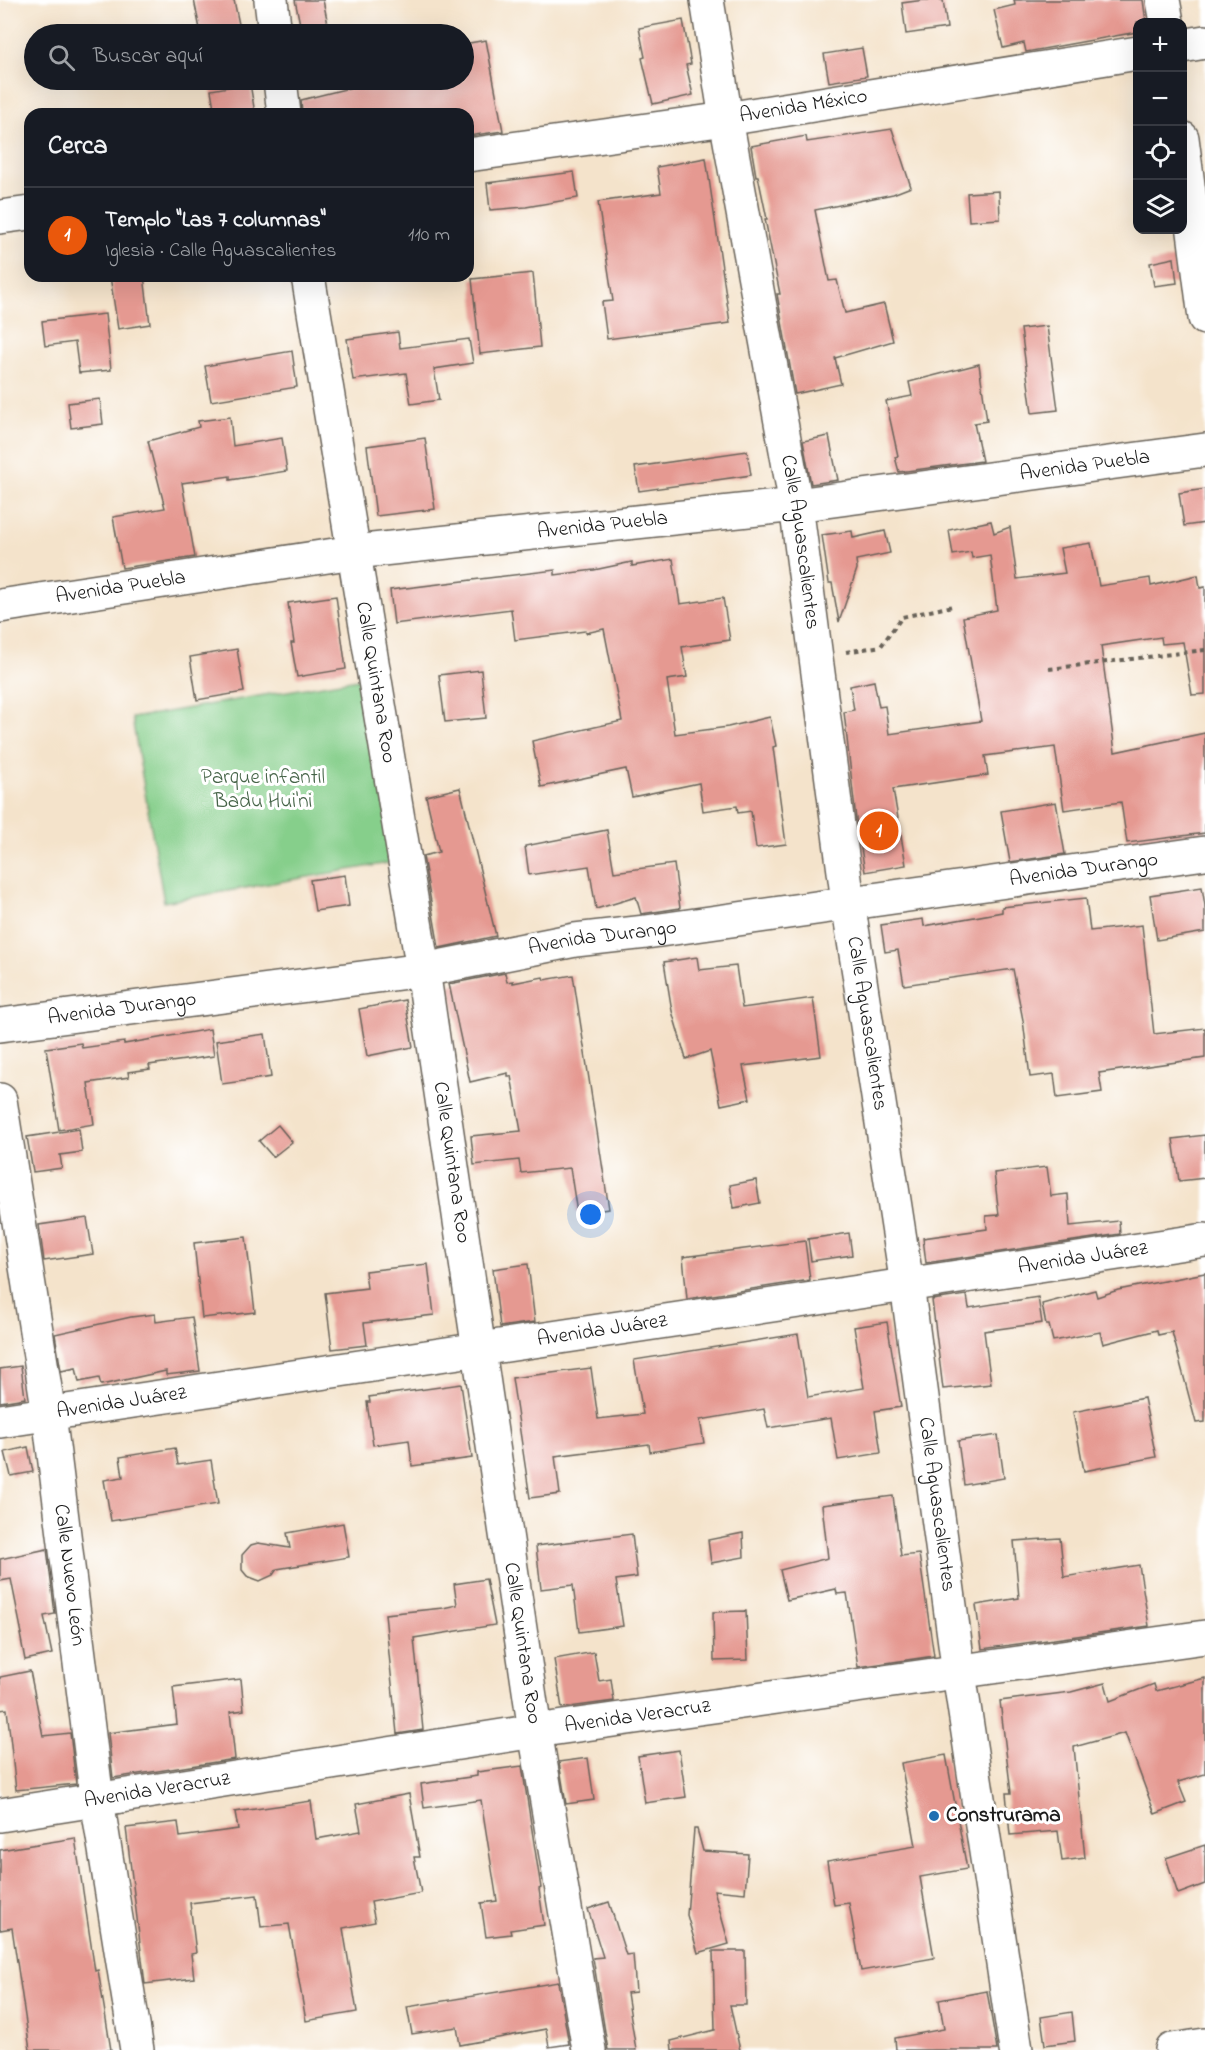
<!DOCTYPE html>
<html lang="es">
<head>
<meta charset="utf-8">
<style>
	body { margin:0; font-family:"Indie Flower",sans-serif; background:#242831; color:#f1f3f6 }
	.controls { position:absolute; right:18px; top:18px; display:grid; overflow:hidden; border-radius:12px; box-shadow:0 6px 24px #0002 }
	.controls button { width:54px; height:54px; display:grid; place-items:center; padding:0; border:0; border-bottom:2px solid #363941; background:#171b24; color:#f1f3f6; font:30px sans-serif }
	.you { position:absolute; left:591px; top:1215px; width:21px; height:21px; margin:-15px; border:4px solid #fff; border-radius:50%; background:#1a73e8; box-shadow:0 0 0 9px #1a73e833 }
	.badge { display:grid; place-items:center; width:39px; height:39px; border-radius:50%; background:#ea580c; color:#fff; font-size:20px; font-weight:700 }
	.pin { position:absolute; translate:-50% -50%; border:3px solid #fff; box-shadow:0 2px 6px #0006 }
	.list { margin:0; padding:0; list-style:none }
	h2 { display:flex; justify-content:space-between; align-items:center; height:78px; margin:0; padding:0 24px; font-size:26px }
	h2 small { font-size:20px; font-weight:400; color:#9ea1a6 }
	.list li { display:grid; grid-template-columns:39px 1fr auto; gap:18px; align-items:center; box-sizing:border-box; height:96px; padding:0 24px; border-top:2px solid #363941 }
	.list b { display:block; font-size:22px; white-space:nowrap }
	.list p { margin:0; font-size:20px; white-space:nowrap; color:#9ea1a6 }
	.list em { font-size:20px; font-style:normal; color:#9ea1a6 }
	.icon { flex:none; width:33px; height:33px; fill:none; stroke:currentColor; stroke-width:2; stroke-linecap:round; stroke-linejoin:round }
	.map { position:relative; flex:none; width:1205px; height:2050px; overflow:hidden }
	.search { position:absolute; background:#171b24; box-shadow:0 6px 24px #0002; left:24px; top:24px; width:450px; height:66px; display:flex; align-items:center; gap:15px; box-sizing:border-box; padding:0 21px; border-radius:33px; color:#9ea1a6; font-size:22px }
	.panel { position:absolute; background:#171b24; box-shadow:0 6px 24px #0002; left:24px; top:108px; width:450px; height:174px; border-radius:18px }
	.map>svg:first-child { display:block }
	.green { fill:#86cf8b; stroke:#517654; stroke-width:1.5 }
	.building { fill:#e59991 }
	.lines { fill:none; stroke-linecap:round; stroke-linejoin:round }
	.minor-casing { stroke:#686259; stroke-width:36 }
	.path { stroke:#686259; stroke-width:4; stroke-dasharray:4.5 4.5; stroke-linecap:butt }
	.minor { stroke:#fff; stroke-width:33 }
	.poi-dot { fill:#1f6fb2; stroke:#fff; stroke-width:2 }
	.labels { text-anchor:middle; dominant-baseline:central; stroke-width:6; stroke-linejoin:round; paint-order:stroke }
	.street-label { font-size:21px; fill:#1c1c1c; stroke:#fff }
	.park-label { font-size:21px; fill:#466448; stroke:#fff }
	.poi-label { font-size:21px; font-weight:bold; fill:#1c1c1c; stroke:#fff; text-anchor:start }
</style>
</head>
<body>
<div class="map">
<svg width="1205" height="2050" viewBox="0 0 1205 2050">
	<rect width="100%" height="100%" fill="#fff"/>
	<filter id="ink" filterUnits="userSpaceOnUse"><feTurbulence type="fractalNoise" baseFrequency=".0167" numOctaves="2"/><feDisplacementMap in="SourceGraphic" scale="12" xChannelSelector="R" yChannelSelector="G"/><feConvolveMatrix kernelMatrix="1 2 1 2 8 2 1 2 1" color-interpolation-filters="sRGB"/></filter>
	<filter id="wash" filterUnits="userSpaceOnUse"><feTurbulence type="fractalNoise" baseFrequency=".008" numOctaves="4" result="noise"/><feDisplacementMap in="SourceGraphic" scale="24" xChannelSelector="R" yChannelSelector="G"/><feGaussianBlur stdDeviation="1.35" result="paint"/><feColorMatrix in="noise" values="0 0 0 0 0 0 0 0 0 0 0 0 0 0 0 0 0 1.4 0 .05"/><feComposite in="paint" operator="in"/></filter>
	<g filter="url(#wash)">
		<rect width="100%" height="100%" fill="#f4e3cb"/>
		<path class="green" d="M363,678L395,862L164,902L132,718Z"/>
		<g id="blocks">
			<g class="building">
				<path d="M194,0H234L241,34H201Z"/>
				<path d="M295,0H323L330,34H302Z"/>
				<path d="M924,0H943L947,28L906,34L902,3Z"/>
				<path d="M1014,0H1143L1146,22H1137V32L1026,52L1024,43L1003,48L994,10L1015,5Z"/>
				<path d="M683,20L691,64L686,65L693,95L653,104L642,58L645,57L639,28Z"/>
				<path d="M486,40L503,131L468,136V114H302L301,100L381,80H464V44Z"/>
				<path d="M862,48L867,76L829,82L824,54Z"/>
				<path d="M250,83L255,114H215L211,90Z"/>
				<path d="M892,129L911,187L893,194L815,210L829,281L837,280L845,313L884,304L893,341L835,358L841,384L795,394L777,294H780L765,219H767L758,176H756L751,146L806,136L807,142Z"/>
				<path d="M706,158L730,323L607,339L602,302L613,301L598,202L661,193L657,167Z"/>
				<path d="M574,172L578,198L526,207L490,210L487,183Z"/>
				<path d="M999,191L1000,219L969,221L967,193Z"/>
				<path d="M1174,258L1177,283L1154,286L1150,263Z"/>
				<path d="M533,273L540,347L480,354L472,279Z"/>
				<path d="M110,276H144L150,324L118,329Z"/>
				<path d="M105,314L111,370L79,373L75,342L45,346L42,321Z"/>
				<path d="M1047,326L1058,410L1032,413L1021,329Z"/>
				<path d="M398,332L400,348L469,339L473,363L434,369L439,400L411,404L406,373L353,380L347,339Z"/>
				<path d="M292,351L297,387L211,401L205,366Z"/>
				<path d="M979,364L987,421L974,423L982,461L899,472L895,457L898,456L886,401L912,396L909,382Z"/>
				<path d="M100,399L103,424L71,428L68,403Z"/>
				<path d="M230,417L233,446L282,438L287,471L230,480V476L182,483L195,557L122,568L113,517L165,508L148,441L199,427L198,421Z"/>
				<path d="M829,436L838,480L811,484L803,441Z"/>
				<path d="M425,438L435,509L376,516L367,446Z"/>
				<path d="M747,451L751,475L639,491L635,467Z"/>
				<path d="M1205,489V523L1184,526L1179,493Z"/>
				<path d="M991,521L994,533L1010,527L1017,579L1065,573L1060,548L1091,543L1099,586L1150,578L1151,586L1198,575L1200,588L1205,587V694L1192,695L1183,642L1162,644L1161,637L1101,646L1115,752L1205,733V833L1127,843L1121,802L1064,810L1055,747L985,756L988,775L893,789L906,865L865,872L856,819L844,712L854,710L850,686L874,681L879,707L885,706L889,734L981,721L963,617L997,610L990,555L972,558L971,552L953,555L949,530Z"/>
				<path d="M852,531L853,538L885,531L890,553L856,560L857,569L839,622L832,583H829L822,535Z"/>
				<path d="M673,559L680,604L723,598L730,640L682,647L687,677L667,680L675,734L728,727L770,717L776,746L773,747L786,844L756,848L751,811L738,813L737,806L703,811L699,783L632,797L626,769L541,787L532,741L622,721L604,629L586,633L585,631L515,640L511,609L394,624L390,590L555,570V575L594,570L632,562V566Z"/>
				<path d="M336,596L346,669L297,677L291,643H294L288,603Z"/>
				<path d="M237,649L244,692L197,700L190,657Z"/>
				<path d="M481,670L486,718L445,722L439,675Z"/>
				<path d="M460,788L496,936L439,948L423,856L439,852L426,796Z"/>
				<path d="M1056,802L1065,854L1010,862L1001,811Z"/>
				<path d="M607,830L614,872L674,864L680,908L641,914L636,897L596,909L589,866L529,875L525,846Z"/>
				<path d="M345,875L349,906L315,911L310,880Z"/>
				<path d="M1202,887L1205,906V932L1157,940L1150,895Z"/>
				<path d="M1086,898L1090,931L1142,925L1154,1034L1205,1028V1058L1099,1073L1102,1092L1057,1098L1054,1074L1030,1077L1023,1020L1013,969L904,985L898,950L885,952L881,925L923,919L924,926L1002,912V907Z"/>
				<path d="M697,957L699,970L736,966L742,1008L813,998L821,1056L743,1066L750,1099L721,1105L710,1051L686,1059L672,1011L664,962Z"/>
				<path d="M505,973L507,982L513,981V983L543,977L544,980L573,975L609,1209L577,1213L570,1168L521,1173L519,1160L474,1165L471,1136L521,1131L511,1076H508V1073L470,1082L449,984Z"/>
				<path d="M405,1000L413,1047L367,1056L359,1009Z"/>
				<path d="M210,1029L214,1056L149,1065L150,1069L128,1072L129,1077L88,1083L94,1124L59,1130L46,1048L81,1043L82,1048L124,1042V1044Z"/>
				<path d="M265,1034L271,1077L222,1084L216,1041Z"/>
				<path d="M278,1125L292,1142L273,1157L259,1141Z"/>
				<path d="M79,1129L82,1152L60,1155L62,1168L33,1172L27,1137Z"/>
				<path d="M1205,1135V1178L1179,1181L1173,1139Z"/>
				<path d="M1047,1167L1051,1196L1068,1194L1070,1226L1119,1221L1120,1234L926,1263L923,1238L987,1229L986,1216L999,1215L994,1173Z"/>
				<path d="M756,1180L760,1203L734,1208L730,1185Z"/>
				<path d="M87,1218L93,1254L44,1261L39,1225Z"/>
				<path d="M849,1233L852,1255L811,1261L808,1239Z"/>
				<path d="M246,1237L255,1312L202,1318L194,1243Z"/>
				<path d="M805,1241L810,1280L687,1299L683,1257Z"/>
				<path d="M428,1264L434,1315L364,1323L367,1345L332,1349L325,1293L367,1288L365,1271Z"/>
				<path d="M528,1264L535,1322L500,1327L493,1269Z"/>
				<path d="M1205,1273V1422L1196,1423L1172,1332L1158,1335L1157,1330L1103,1344L1100,1332L1053,1341L1049,1325H1046L1042,1304L1095,1290L1097,1297L1118,1290Z"/>
				<path d="M967,1295L969,1308L1038,1297L1042,1323L984,1331L991,1384L943,1389L932,1300Z"/>
				<path d="M155,1314L156,1322L192,1317L200,1371L166,1375V1371L101,1385L99,1378L79,1382L76,1368L61,1371L55,1334L131,1317Z"/>
				<path d="M887,1322L901,1407L875,1411L881,1453L838,1460L831,1418L768,1428L764,1409L700,1420L704,1443L650,1452L649,1444L555,1456L560,1494L530,1498L512,1378L591,1368L598,1419L643,1414L634,1360L798,1334L808,1397L864,1388L854,1327Z"/>
				<path d="M21,1366L25,1398L0,1402V1369Z"/>
				<path d="M461,1384L472,1458L412,1466L409,1440L373,1445L367,1402H370L369,1397Z"/>
				<path d="M1144,1398L1156,1457L1084,1471L1073,1412Z"/>
				<path d="M998,1435L1004,1478L964,1485L958,1441Z"/>
				<path d="M28,1447L33,1472L11,1476L5,1452Z"/>
				<path d="M175,1448L178,1465L211,1460L218,1504L111,1521L104,1480L123,1477L120,1457Z"/>
				<path d="M893,1496L901,1556L919,1554L934,1656L858,1667L847,1593L837,1594L836,1589L787,1600L780,1570L828,1558L822,1505Z"/>
				<path d="M343,1523L349,1557L277,1569L273,1575L260,1581L247,1576L242,1570V1555L251,1545L258,1543L290,1548L287,1533Z"/>
				<path d="M743,1533L744,1557L711,1563L708,1540Z"/>
				<path d="M632,1534L637,1577L616,1580L623,1626L579,1632L573,1585L541,1589L536,1546Z"/>
				<path d="M1060,1538L1064,1577L1139,1565L1149,1626L982,1649L976,1605L1019,1598L1014,1541Z"/>
				<path d="M47,1549L55,1614L44,1616L52,1654L25,1660L20,1634H22L11,1579L0,1581V1559Z"/>
				<path d="M486,1579L495,1625L414,1638L423,1730L397,1734L385,1614L443,1608L457,1605L454,1584Z"/>
				<path d="M746,1611L748,1660L714,1661L713,1612Z"/>
				<path d="M594,1652L599,1681L611,1679L614,1701L562,1708L554,1659Z"/>
				<path d="M30,1671L43,1736L70,1733L76,1784L16,1790L7,1709L0,1710V1677Z"/>
				<path d="M1205,1678V1774L1178,1782L1186,1802L1155,1814L1125,1733L1074,1747L1085,1858L1062,1861L1058,1831L1010,1835L1006,1793H1011L1000,1701L1071,1692L1105,1683L1110,1701L1154,1684L1156,1691Z"/>
				<path d="M241,1679L244,1710L230,1712L235,1759L113,1778L108,1733L177,1724L173,1687Z"/>
				<path d="M679,1750L686,1797L645,1803L638,1756Z"/>
				<path d="M946,1755L967,1869L920,1877L934,1958L861,1971L849,1903L834,1905L827,1861L916,1846L901,1763Z"/>
				<path d="M588,1758L594,1800L566,1804L559,1762Z"/>
				<path d="M522,1766L541,1888L539,1889L544,1925L510,1930L511,1934L486,1937L481,1903L497,1901L481,1800L424,1808L421,1784L477,1776V1772Z"/>
				<path d="M409,1794L420,1857H414L421,1893L371,1902L375,1922L343,1928L357,2012L306,2021L289,1924L261,1927L257,1895L190,1903L196,1953L191,1954L194,1978L145,1984L126,1828L178,1822L180,1837L238,1829L235,1812L311,1801L316,1839L361,1831L356,1804Z"/>
				<path d="M694,1829H697L703,1851L748,1854L745,1893L714,1890L729,1944L698,1953L687,1915Z"/>
				<path d="M75,1838L95,1971L98,1970L111,2050H30L12,1928L0,1930V1850Z"/>
				<path d="M1205,1845V1884L1178,1894L1166,1858Z"/>
				<path d="M609,1902L626,1955L633,1954L636,1992L627,1993L636,2050H608L593,1958L603,1957L588,1909Z"/>
				<path d="M713,1951H745L746,2005H730L740,2050H672L671,2041L715,2030Z"/>
				<path d="M558,1982L569,2044L549,2047L546,2029L460,2045L457,2027L412,2034L407,2007Z"/>
				<path d="M987,1991L997,2050H896L895,2038L944,2029L939,2000Z"/>
				<path d="M1072,2012L1075,2041L1045,2045L1041,2017Z"/>
			</g>
		</g>
	</g>
	<g filter="url(#ink)">
		<use href="#blocks" fill-opacity="0" stroke="#686259" stroke-width="1.5"/>
		<g class="lines">
			<g class="minor-casing">
				<g id="minor">
					<path d="M271,0L275,34"/>
					<path id="s1" d="M707,0L726,119L796,505L848,902L907,1285L959,1673L1016,2050"/>
					<path d="M1163,0L1167,22"/>
					<path d="M1182,46L1205,42"/>
					<path d="M280,80L284,114"/>
					<path d="M1182,138L1205,318"/>
					<path id="s2" d="M468,155L726,119L1138,53"/>
					<path d="M0,217L30,213"/>
					<path id="s3" d="M308,276L423,970L535,1731L589,2050"/>
					<path id="s4" d="M0,606L354,552L796,505L1205,450"/>
					<path id="s5" d="M0,1025L423,970L575,940L646,932L1205,853"/>
					<path id="s6" d="M0,1100L49,1414L97,1800L137,2050"/>
					<path id="s7" d="M0,1421L1205,1240"/>
					<path id="s8" d="M0,1815L535,1731L1205,1637"/>
					<path d="M1172,2050L1205,2045"/>
				</g>
			</g>
			<g class="path">
				<path d="M846,652L881,646L902,617L953,606"/>
				<path d="M1049,669L1205,650"/>
			</g>
			<use href="#minor" class="minor"/>
		</g>
	</g>
	<circle class="poi-dot" cx="934" cy="1816" r="6"/>
	<g class="labels">
		<g class="street-label">
			<text stroke="none"><textPath href="#s2" startOffset="339">Avenida México</textPath></text>
			<text stroke="none"><textPath href="#s4" startOffset="1094">Avenida Puebla</textPath></text>
			<text stroke="none"><textPath href="#s4" startOffset="608">Avenida Puebla</textPath></text>
			<text stroke="none"><textPath href="#s1" startOffset="550">Calle Aguascalientes</textPath></text>
			<text stroke="none"><textPath href="#s4" startOffset="122">Avenida Puebla</textPath></text>
			<text stroke="none"><textPath href="#s3" startOffset="412">Calle Quintana Roo</textPath></text>
			<text stroke="none"><textPath href="#s5" startOffset="1095">Avenida Durango</textPath></text>
			<text stroke="none"><textPath href="#s5" startOffset="609">Avenida Durango</textPath></text>
			<text stroke="none"><textPath href="#s5" startOffset="123">Avenida Durango</textPath></text>
			<text stroke="none"><textPath href="#s1" startOffset="1036">Calle Aguascalientes</textPath></text>
			<text stroke="none"><textPath href="#s3" startOffset="898">Calle Quintana Roo</textPath></text>
			<text stroke="none"><textPath href="#s7" startOffset="1095">Avenida Juárez</textPath></text>
			<text stroke="none"><textPath href="#s7" startOffset="609">Avenida Juárez</textPath></text>
			<text stroke="none"><textPath href="#s7" startOffset="123">Avenida Juárez</textPath></text>
			<text stroke="none"><textPath href="#s1" startOffset="1522">Calle Aguascalientes</textPath></text>
			<text stroke="none"><textPath href="#s6" startOffset="480">Calle Nuevo León</textPath></text>
			<text stroke="none"><textPath href="#s3" startOffset="1384">Calle Quintana Roo</textPath></text>
			<text stroke="none"><textPath href="#s8" startOffset="645">Avenida Veracruz</textPath></text>
			<text stroke="none"><textPath href="#s8" startOffset="159">Avenida Veracruz</textPath></text>
		</g>
		<g class="park-label">
			<text x="263" y="778">Parque infantil<tspan x="263" dy="24">Badu Hui'ni</tspan></text>
		</g>
		<g class="poi-label">
			<text x="946" y="1816">Construrama</text>
		</g>
	</g>
</svg>
<div class="controls">
<button>+</button>
<button>−</button>
<button><svg class="icon" aria-label="locate" viewBox="0 0 24 24"><circle cx="12" cy="12" r="6"/><path d="M12 2v4M12 18v4M2 12h4M18 12h4"/></svg></button>
<button><svg class="icon" aria-label="layers" viewBox="0 0 24 24"><path d="M12 4l9 5-9 5-9-5zM3 14l9 5 9-5"/></svg></button>
</div>
<div class="you"></div>
<div class="pin badge" style="left:879px;top:831px">1</div>
<div class="search"><svg class="icon" aria-label="search" viewBox="0 0 24 24"><circle cx="10" cy="10" r="6"/><path d="M15 15l6 6"/></svg>Buscar aquí</div>
<section class="panel">
<h2>Cerca<small></small></h2>
<ul class="list">
<li><span class="badge">1</span><div><b>Templo &quot;Las 7 columnas&quot;</b><p>Iglesia · Calle Aguascalientes</p></div><em>110 m</em></li>
</ul>
</section>
</div>
</body>
</html>
